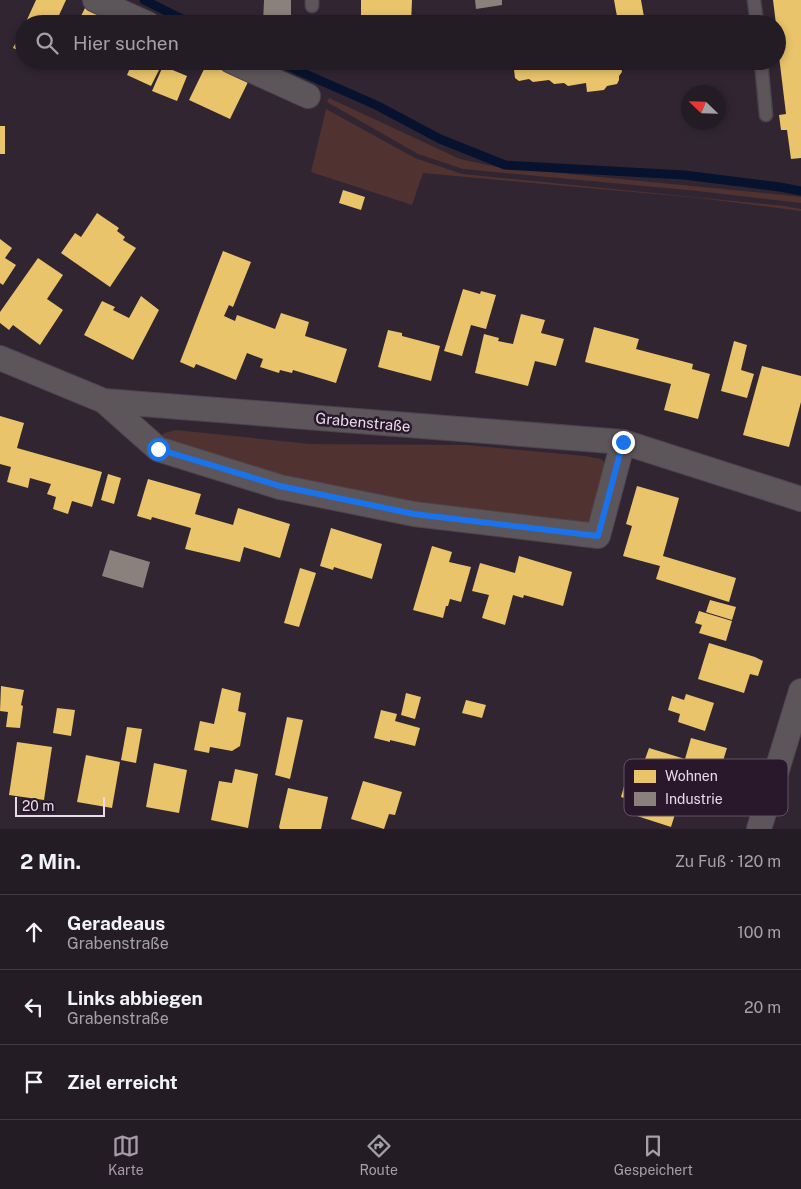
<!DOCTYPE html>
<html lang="de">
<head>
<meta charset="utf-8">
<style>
	body { margin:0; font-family:"Public Sans",sans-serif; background:#2c252d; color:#f1f3f6 }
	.compass { position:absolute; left:681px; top:85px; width:45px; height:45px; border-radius:50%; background:#241c25; box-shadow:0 2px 8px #0003; rotate:293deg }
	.scale { position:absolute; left:15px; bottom:12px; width:90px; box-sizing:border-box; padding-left:5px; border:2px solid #e8dbe9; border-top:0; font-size:14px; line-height:18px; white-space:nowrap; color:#e8dbe9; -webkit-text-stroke:4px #29172b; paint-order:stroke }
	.stop { position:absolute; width:15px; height:15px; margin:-11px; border:4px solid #1a73e8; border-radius:50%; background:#fff }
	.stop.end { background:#1a73e8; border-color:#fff; box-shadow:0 1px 5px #0008 }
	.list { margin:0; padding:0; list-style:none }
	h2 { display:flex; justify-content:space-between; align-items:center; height:65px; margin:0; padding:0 20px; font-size:21px }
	h2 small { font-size:16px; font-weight:400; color:#a3a1a7 }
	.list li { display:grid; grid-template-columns:32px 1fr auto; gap:15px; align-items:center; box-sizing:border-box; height:75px; padding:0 20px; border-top:1px solid #413a42 }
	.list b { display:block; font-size:19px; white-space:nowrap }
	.list p { margin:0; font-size:16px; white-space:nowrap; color:#a3a1a7 }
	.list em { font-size:16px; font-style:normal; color:#a3a1a7 }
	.icon { flex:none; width:28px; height:28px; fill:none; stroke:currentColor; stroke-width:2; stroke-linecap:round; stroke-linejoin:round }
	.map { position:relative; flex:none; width:801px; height:829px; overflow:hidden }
	.search { position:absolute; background:#241c25; box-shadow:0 2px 8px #0003; left:15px; right:15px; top:15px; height:55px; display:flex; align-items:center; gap:12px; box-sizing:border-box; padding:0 18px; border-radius:28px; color:#a3a1a7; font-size:19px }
	.sheet { height:290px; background:#241c25 }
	nav { display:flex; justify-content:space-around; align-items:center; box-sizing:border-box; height:70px; border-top:1px solid #413a42; background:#241c25; font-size:14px; color:#a3a1a7 }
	nav a { display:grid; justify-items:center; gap:2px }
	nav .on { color:#a89ba9 }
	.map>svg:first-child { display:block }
	.green { fill:#503231 }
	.homes { fill:#e9c46a }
	.industry { fill:#8a817c }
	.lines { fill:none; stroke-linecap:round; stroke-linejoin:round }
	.stream { stroke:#07122e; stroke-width:9 }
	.lane-casing { stroke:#4d434e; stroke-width:15 }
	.street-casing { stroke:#4d434e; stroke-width:26 }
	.lane { stroke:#5c565a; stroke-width:12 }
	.street { stroke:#5c565a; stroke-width:24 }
	.route { stroke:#1a73e8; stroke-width:6 }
	.labels { text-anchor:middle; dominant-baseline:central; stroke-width:5; stroke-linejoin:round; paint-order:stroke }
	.street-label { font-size:15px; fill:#e8dbe9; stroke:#29172b }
	.key { fill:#29172b; stroke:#625264; stroke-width:1 }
	.key-label { font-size:14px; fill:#e8dbe9 }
</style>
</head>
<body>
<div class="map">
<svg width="801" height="829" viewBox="0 0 801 829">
	<rect width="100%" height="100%" fill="#302531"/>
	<g class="green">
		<path d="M329,98L460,159L497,167L784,195L801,197V203L697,191L463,169L418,154L327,102Z"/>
		<path d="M326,109L415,158L462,174L784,206L801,209V211L699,198L423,173L412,205L311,172Z"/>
		<path d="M176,430L310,444L467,445L585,456L601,459L606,464L592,518L588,523L367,497L220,458L159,439L164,433Z"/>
	</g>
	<g class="homes">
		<path d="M36,0H66L55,24H25Z"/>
		<path d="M361,0H412L411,24H361Z"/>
		<path d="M614,0H641L644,17L618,22Z"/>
		<path d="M773,0H801V158L791,159L787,130H781L779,115L786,114L779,56L777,57V24H776Z"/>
		<path d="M86,6L123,24H77Z"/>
		<path d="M24,26V53L13,48Z"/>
		<path d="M86,61H109L105,70Z"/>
		<path d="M133,61L163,62L151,86L127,75Z"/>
		<path d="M513,61H620L622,72L619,76V80L617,84L607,86L604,90L587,92L586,83L568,86L564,83L554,84L549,80L533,82L529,79L519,81L515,78Z"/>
		<path d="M207,63L248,82L230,119L189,100Z"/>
		<path d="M163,66L187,76L177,101L152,91Z"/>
		<rect x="0" y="126" width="5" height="28"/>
		<path d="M343,190L365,197L361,210L339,203Z"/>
		<path d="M97,213L119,228L117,231L125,237L123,240L136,248L110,287L61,253L75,233L81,237Z"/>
		<path d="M0,239L12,248L5,258L16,265L3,285L0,283Z"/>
		<path d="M223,251L251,262L233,307L229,305L224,316L235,321L237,315L275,329L281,313L309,322L305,336L347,349L336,383L293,370L292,373L280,370L279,373L260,367L263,359L247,353L236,380L196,364L194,368L180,362Z"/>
		<path d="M38,258L63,275L47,299L63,310L40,345L13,325L9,330L0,323V312Z"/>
		<path d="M463,289L480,294L481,291L496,295L486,329L471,325L462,356L444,351Z"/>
		<path d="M141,296L159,310L133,360L84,335L102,301L115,307L113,310L129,318Z"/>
		<path d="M521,314L545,320L541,333L564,339L556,366L535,361L528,386L475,373L484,334L499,338L498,341L513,344Z"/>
		<path d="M594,327L639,339L636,349L693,364L692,369L710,374L698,419L664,410L671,384L585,362Z"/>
		<path d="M388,330L402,333V336L440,346L431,381L378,367Z"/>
		<path d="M734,341L747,345L741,370L754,374L747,398L721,391Z"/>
		<path d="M762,366L801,376V402L789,447L743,435Z"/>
		<path d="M0,416L24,423L17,448L102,472L92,507L72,501L68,514L53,509L56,497L47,494L51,484L30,478L28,488L7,482L11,467L0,464Z"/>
		<path d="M108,474L121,478L114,504L101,500Z"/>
		<path d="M148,479L201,494L195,514L233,525L238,508L290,524L280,558L244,547L240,562L185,549L191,528L152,517L151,520L137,516Z"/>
		<path d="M637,486L679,498L663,556L736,578L729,602L656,579L660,566L623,556L632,526L626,524Z"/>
		<path d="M331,528L382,544L372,579L334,567L333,570L320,566Z"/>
		<path d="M432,546L452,552L449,562L471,567L461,602L450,599L448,606H446L443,618L413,610Z"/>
		<path d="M519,556L572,572L563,606L524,595L523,598L513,595L505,625L482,618L489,595L472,591L480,563L515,573Z"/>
		<path d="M300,568L316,573L299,627L284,623Z"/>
		<path d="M710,600L736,607L732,620L706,612Z"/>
		<path d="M699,611L732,621L726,641L699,633L702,625L695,623Z"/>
		<path d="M709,643L755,657L763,661L758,676L750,674L744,693L698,679Z"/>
		<path d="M1,686L24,690L21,705L23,706L20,728L6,727L8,712L0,711Z"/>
		<path d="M222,688L241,693L238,711L246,713L240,746L232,751L210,747L209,753L194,750L200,721L214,724Z"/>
		<path d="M406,693L421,697L415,719L401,715Z"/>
		<path d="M686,694L714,703L705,731L678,722L680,714L668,710L672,696L684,700Z"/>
		<path d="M466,700L486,705L482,718L462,713Z"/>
		<path d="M57,708L75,710L71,736L53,733Z"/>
		<path d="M381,710L397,714L395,721L420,728L415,746L390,740V742L374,738Z"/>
		<path d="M287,717L303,720L290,779L275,775Z"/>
		<path d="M127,727L142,729L136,763L121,760Z"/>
		<path d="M691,738L727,748L715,787L643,765L649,748L685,759Z"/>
		<path d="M17,742L52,747L44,800L9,795Z"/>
		<path d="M86,755L120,762L112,808L77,802Z"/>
		<path d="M154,763L187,770L179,813L146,807Z"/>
		<path d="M235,769L258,774L248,828L211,820L219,781L232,783Z"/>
		<path d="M626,779L681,795L671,827L637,816L641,803L621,797Z"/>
		<path d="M363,781L402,792L395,815L389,814L384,829L351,819Z"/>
		<path d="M288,788L328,797L321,829H280L279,827Z"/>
	</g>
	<g class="industry">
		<path d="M264,0H291V24H263Z"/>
		<path d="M475,0H502V5L476,9Z"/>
		<path d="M110,550L150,562L143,588L102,576Z"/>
	</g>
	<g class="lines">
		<g class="stream">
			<path d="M144,0L192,24"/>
			<path d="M276,61L376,105L440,139L505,165L684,175L780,187L801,191"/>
		</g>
		<g class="lane-casing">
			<g id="lane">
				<path d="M754,0L757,24"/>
				<path d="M312,6V0"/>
				<path d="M761,61L766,115"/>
			</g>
		</g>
		<g class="street-casing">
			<g id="street">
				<path d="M95,0L148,24"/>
				<path d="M231,61L308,96"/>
				<path d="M0,358L104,401L623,442L801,499"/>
				<path d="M104,401L158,449L280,487L414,514L598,536L623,442"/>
				<path d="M759,829L801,691"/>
			</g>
		</g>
		<use href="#lane" class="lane"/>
		<use href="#street" class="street"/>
	</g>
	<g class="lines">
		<path class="route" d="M158,449L280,486L414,514L598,536L623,442"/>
	</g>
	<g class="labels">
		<g class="street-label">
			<text transform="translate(363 422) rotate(5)">Grabenstraße</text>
		</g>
	</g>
	<rect x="624" y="759" width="164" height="57" rx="8" class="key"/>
	<rect x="634" y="770" width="22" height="13" fill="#e9c46a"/>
	<rect x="634" y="792" width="22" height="14" fill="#8a817c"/>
	<g class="key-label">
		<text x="665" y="781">Wohnen</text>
		<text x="665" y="804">Industrie</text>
	</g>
</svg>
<svg class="compass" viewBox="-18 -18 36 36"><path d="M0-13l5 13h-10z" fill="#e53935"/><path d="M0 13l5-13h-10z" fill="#a3a1a7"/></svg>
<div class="scale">20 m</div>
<div class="stop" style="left:158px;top:449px"></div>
<div class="stop end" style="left:623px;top:442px"></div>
<div class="search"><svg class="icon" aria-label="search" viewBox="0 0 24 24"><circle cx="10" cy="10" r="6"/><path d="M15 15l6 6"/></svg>Hier suchen</div>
</div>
<section class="sheet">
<h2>2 Min.<small>Zu Fuß · 120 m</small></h2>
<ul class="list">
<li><svg class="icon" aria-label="ahead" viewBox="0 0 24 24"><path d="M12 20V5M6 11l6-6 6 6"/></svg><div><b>Geradeaus</b><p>Grabenstraße</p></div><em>100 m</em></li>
<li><svg class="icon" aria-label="left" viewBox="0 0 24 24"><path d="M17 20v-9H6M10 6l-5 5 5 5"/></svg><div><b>Links abbiegen</b><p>Grabenstraße</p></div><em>20 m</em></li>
<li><svg class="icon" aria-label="arrive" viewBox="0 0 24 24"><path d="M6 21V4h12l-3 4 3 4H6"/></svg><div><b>Ziel erreicht</b></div></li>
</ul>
</section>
<nav>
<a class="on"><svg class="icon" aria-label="map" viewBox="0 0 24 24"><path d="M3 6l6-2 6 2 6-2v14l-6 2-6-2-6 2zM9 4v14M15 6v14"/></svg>Karte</a>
<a><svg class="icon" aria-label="directions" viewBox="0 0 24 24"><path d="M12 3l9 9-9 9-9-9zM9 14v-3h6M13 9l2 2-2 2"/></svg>Route</a>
<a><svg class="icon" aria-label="saved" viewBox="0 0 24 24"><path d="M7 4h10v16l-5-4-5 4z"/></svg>Gespeichert</a>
</nav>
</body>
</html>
